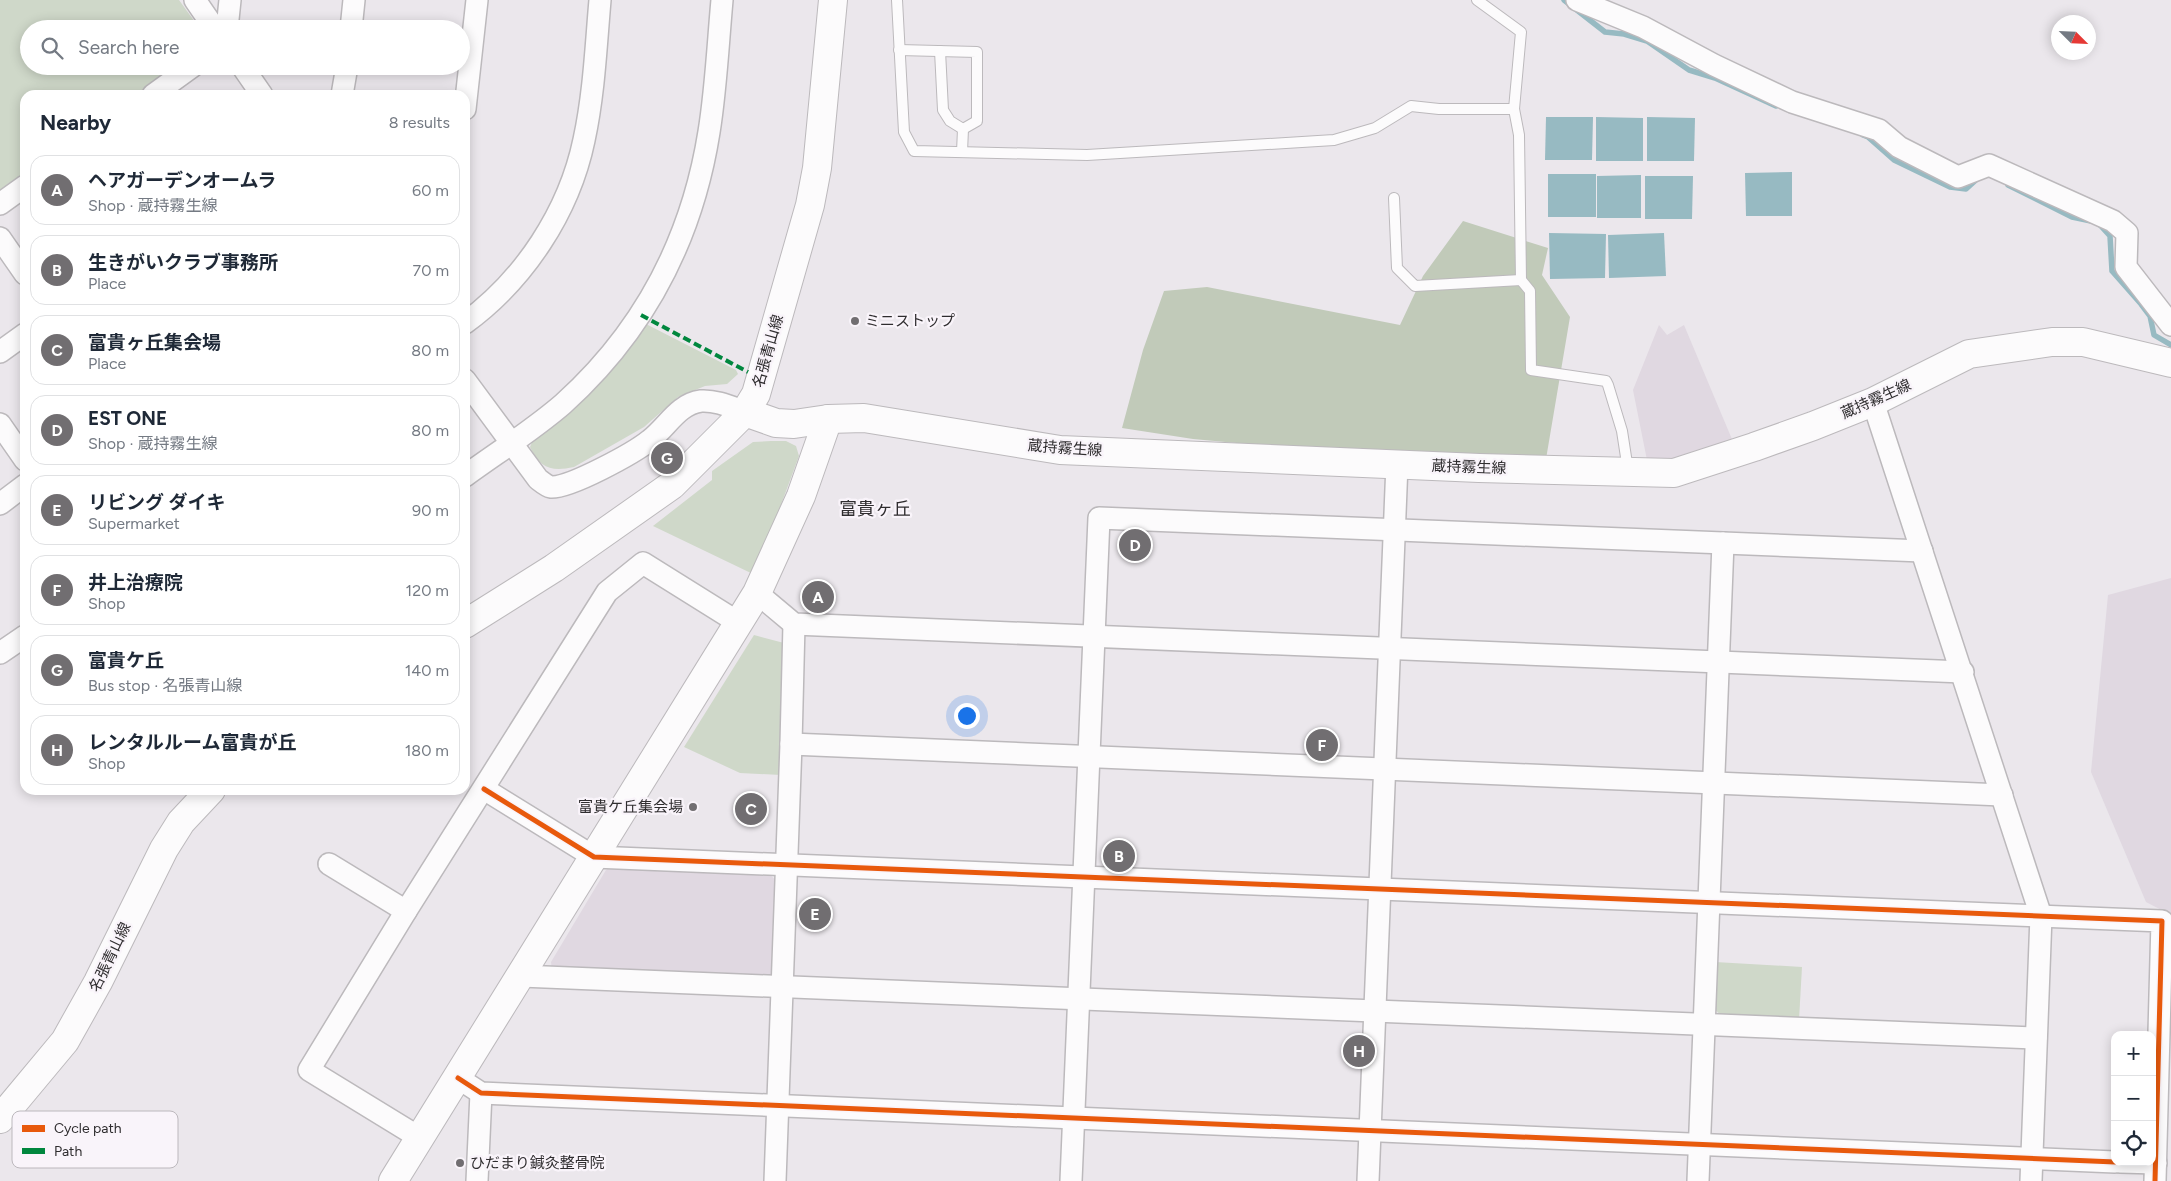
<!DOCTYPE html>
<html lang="en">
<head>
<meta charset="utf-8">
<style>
	body { margin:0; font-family:Figtree,"Noto Sans JP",sans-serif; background:#f2f2f3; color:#1f2937 }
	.controls { position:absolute; right:15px; bottom:15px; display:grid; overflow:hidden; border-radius:10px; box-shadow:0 2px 12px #0003 }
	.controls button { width:45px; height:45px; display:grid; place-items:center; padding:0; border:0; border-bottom:1px solid #e0e1e3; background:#fff; color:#1f2937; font:25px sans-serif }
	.compass { position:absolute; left:2051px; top:15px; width:45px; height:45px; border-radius:50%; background:#fff; box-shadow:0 2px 12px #0003; rotate:114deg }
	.you { position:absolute; left:966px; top:715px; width:18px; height:18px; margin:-12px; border:4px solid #fff; border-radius:50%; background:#1a73e8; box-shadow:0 0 0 8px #1a73e833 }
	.badge { display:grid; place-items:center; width:32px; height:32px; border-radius:50%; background:#716e71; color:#fff; font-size:16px; font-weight:700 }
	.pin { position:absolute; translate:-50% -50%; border:2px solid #fff; box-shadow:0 1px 5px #0006 }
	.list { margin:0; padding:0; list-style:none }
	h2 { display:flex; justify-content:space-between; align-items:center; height:65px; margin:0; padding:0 20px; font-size:21px }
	h2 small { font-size:16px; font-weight:400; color:#747a83 }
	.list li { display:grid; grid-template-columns:32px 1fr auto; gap:15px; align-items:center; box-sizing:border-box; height:70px; margin:0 10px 10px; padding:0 10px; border:1px solid #e0e1e3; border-radius:15px }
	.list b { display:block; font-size:19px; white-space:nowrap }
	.list p { margin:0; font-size:16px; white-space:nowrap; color:#747a83 }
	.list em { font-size:16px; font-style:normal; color:#747a83 }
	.icon { flex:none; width:28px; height:28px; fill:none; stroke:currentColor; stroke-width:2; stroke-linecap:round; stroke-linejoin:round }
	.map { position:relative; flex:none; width:2171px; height:1181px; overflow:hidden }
	.search { position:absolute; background:#fff; box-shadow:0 2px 12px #0003; left:20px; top:20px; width:450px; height:55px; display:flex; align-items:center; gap:12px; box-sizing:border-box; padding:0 18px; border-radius:28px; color:#747a83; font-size:19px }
	.panel { position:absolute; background:#fff; box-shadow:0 2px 12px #0003; left:20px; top:90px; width:450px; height:705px; border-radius:15px }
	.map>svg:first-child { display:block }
	.built { fill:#e0d8e1 }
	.green { fill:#cfd8c9 }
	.forest { fill:#c1cab9 }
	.water { fill:#97bac2 }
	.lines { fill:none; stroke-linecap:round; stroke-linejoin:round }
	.stream { stroke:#97bac2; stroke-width:5.5 }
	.lane-casing { stroke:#bcb9bc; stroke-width:12 }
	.street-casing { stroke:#bcb9bc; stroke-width:24 }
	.secondary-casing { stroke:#bcb9bc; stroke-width:30 }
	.lane { stroke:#fcfbfc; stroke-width:10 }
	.street { stroke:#fcfbfc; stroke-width:21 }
	.secondary { stroke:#fcfbfc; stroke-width:28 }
	.quiet { stroke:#00873e; stroke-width:4; stroke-dasharray:8 4; stroke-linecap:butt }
	.cycleway-casing { stroke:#f9f4fa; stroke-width:8 }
	.cycleway { stroke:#e8590c; stroke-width:5 }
	.poi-dot { fill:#716e71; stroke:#f9f4fa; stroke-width:2 }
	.labels { text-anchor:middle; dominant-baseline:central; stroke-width:4.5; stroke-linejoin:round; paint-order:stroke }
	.poi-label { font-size:15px; fill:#2f2d2f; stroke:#f9f4fa; text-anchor:start }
	.street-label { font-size:15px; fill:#2f2d2f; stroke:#f9f4fa }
	.quarter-label { font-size:18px; fill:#2f2d2f; stroke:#f9f4fa }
	.key { fill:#f9f4fa; stroke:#bcb8bd; stroke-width:1 }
	.key-label { font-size:14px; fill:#2f2d2f }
</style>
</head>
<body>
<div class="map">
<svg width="2171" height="1181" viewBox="0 0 2171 1181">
	<rect width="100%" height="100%" fill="#ebe7ec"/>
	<g class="built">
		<path d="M1659,325L1667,335L1684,325L1734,444L1672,464L1647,460L1633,390Z"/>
		<path d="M2171,578V915L2146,902L2091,772L2108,595Z"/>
		<path d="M613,866L769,874L780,884L773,972L765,979L552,971L551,962L606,870Z"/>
	</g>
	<g class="green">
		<path d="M0,0H179L200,29H29V66H177L137,95H25V176L0,194Z"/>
		<path d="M646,324L736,370L738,374L727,384L705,386L678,397L644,427L574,467C551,472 540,468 530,447L533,440Z"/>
		<path d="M771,441H786L796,446L799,456L755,575L653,526L712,480V471L753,442Z"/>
		<path d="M754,635L784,643L781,775L740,773L684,747Z"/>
		<path d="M1715,962L1802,967L1799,1020L1723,1017L1712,1007Z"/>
	</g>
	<path class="forest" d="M1463,221L1548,248L1542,275L1570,317L1546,459L1346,453L1193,439L1122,428L1143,350L1164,291L1207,287L1400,325L1423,276Z"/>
	<g class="water">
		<path d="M1546,117H1593L1592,160H1545Z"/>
		<path d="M1596,117L1643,118V161H1596Z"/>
		<path d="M1647,117L1695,118L1694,161H1647Z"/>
		<path d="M1792,172V216H1746L1745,173Z"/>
		<rect x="1548" y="174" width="48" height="43"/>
		<path d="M1641,175V218H1597V176Z"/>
		<path d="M1645,176H1693L1692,219H1645Z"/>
		<path d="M1549,233L1606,234L1605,278L1550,279Z"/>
		<path d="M1664,233L1666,276L1609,278L1608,235Z"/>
	</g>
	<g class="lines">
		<g class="stream">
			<path d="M1564,0L1605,32L1624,34L1647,41L1689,70L1715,78L1776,106"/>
			<path d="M1863,135L1868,137L1894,160L1950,187L1966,189L1977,179"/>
			<path d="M2008,185L2072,217L2091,221"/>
			<path d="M2100,225L2110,236L2112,271L2141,304L2150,316L2154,335L2171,345"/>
		</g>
		<g class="lane-casing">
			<g id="lane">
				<path d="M897,0L904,132L914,151L1087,155L1334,140L1375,128L1411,106L1439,109H1514L1519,135L1521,280L1530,291L1531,370L1606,381L1608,385L1622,431L1628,470"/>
				<path d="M1477,0L1521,32L1514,109"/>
				<path d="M899,50L977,52V121L963,129"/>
				<path d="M940,51L943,110L950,121L963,129"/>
				<path d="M962,152L963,129"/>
				<path d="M1394,198L1397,268L1415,286L1521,280"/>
			</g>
		</g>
		<g class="street-casing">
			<g id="street">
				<path d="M195,0L215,29"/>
				<path d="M1577,0L1643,27L1714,65L1792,102L1879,130L1899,147L1958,177L1989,165L2113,221L2127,233L2126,267L2171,325"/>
				<path d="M227,29L230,0"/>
				<path d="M351,29L354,0"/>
				<path d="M242,66L262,95"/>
				<path d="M153,95L193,66"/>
				<path d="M342,95L347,66"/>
				<path d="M465,109L477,0"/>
				<path d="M0,204L25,186"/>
				<path d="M0,238L25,274"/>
				<path d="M465,323C524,280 569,212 584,140C594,94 596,46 600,0"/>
				<path d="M0,352L25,334"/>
				<path d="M465,380L538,479C542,482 546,486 551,487C570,488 634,453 650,440C667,427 678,404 701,401C716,400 731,407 745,412"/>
				<path d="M1873,402L2041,916L2031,1181"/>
				<path d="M0,424L25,460"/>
				<path d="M465,476C498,452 533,430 563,404C644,331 692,239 709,132C716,89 718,44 722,0"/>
				<path d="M0,504L25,485"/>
				<path d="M757,593L794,624L1963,672"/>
				<path d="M0,653L25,636"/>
				<path d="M791,744L2002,795"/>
				<path d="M484,789L594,857L2162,921L2155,1181"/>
				<path d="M329,864L406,911"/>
				<path d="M521,976L2036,1038"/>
				<path d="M458,1078L481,1093L2115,1162"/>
				<path d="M420,1138L309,1070L406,911L607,592L643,563L739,623"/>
				<path d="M2120,1162L2156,1163"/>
				<path d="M477,1181L481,1093"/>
				<path d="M775,1181L791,744L794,624"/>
				<path d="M1071,1181L1099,518L1922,551"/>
				<path d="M1368,1181L1397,464"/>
				<path d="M1698,1181L1723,543"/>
			</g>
		</g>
		<g class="secondary-casing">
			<g id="secondary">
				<path d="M745,412L776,423L794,424L828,419L864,418L1060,450L1479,468L1674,473L1754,447L1813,426L1873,402L1969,354L2052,342H2083L2171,363"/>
				<path d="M465,624L554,568L672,485L745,412L756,394L810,205L817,168L833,0"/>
				<path d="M0,1119L65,1041L98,982L164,849L181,822L211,790"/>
				<path d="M393,1181L757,593L801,496L828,419"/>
			</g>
		</g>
		<use href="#lane" class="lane"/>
		<use href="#street" class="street"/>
		<use href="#secondary" class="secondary"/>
		<path class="quiet" d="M641,315L748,372"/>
		<g class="cycleway-casing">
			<g id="cycleway">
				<path d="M484,789L594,857L2162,921L2155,1181"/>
				<path d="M458,1078L481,1093L2115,1162"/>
			</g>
		</g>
		<use href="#cycleway" class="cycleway"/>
	</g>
	<g class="poi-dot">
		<circle cx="855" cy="321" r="5"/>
		<circle cx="693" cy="807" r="5"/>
		<circle cx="460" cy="1163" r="5"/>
	</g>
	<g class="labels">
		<g class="poi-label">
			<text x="865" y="321">ミニストップ</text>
			<text x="683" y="807" text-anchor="end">富貴ケ丘集会場</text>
			<text x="470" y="1163">ひだまり鍼灸整骨院</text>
		</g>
		<g class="street-label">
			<text transform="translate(768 351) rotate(-74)">名張青山線</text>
			<text transform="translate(1876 399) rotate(-24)">蔵持霧生線</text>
			<text transform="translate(1065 448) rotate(4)">蔵持霧生線</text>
			<text transform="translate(1469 467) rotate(2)">蔵持霧生線</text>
			<text transform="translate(110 957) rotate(-64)">名張青山線</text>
		</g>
		<g class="quarter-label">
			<text x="875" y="509">富貴ヶ丘</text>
		</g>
	</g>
	<rect x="12" y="1111" width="166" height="57" rx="8" class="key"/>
	<rect x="22" y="1125" width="23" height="7" fill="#e8590c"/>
	<rect x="22" y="1148" width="23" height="6" fill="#00873e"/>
	<g class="key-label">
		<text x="54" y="1133">Cycle path</text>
		<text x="54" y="1156">Path</text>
	</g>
</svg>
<div class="controls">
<button>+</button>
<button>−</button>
<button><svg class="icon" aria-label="locate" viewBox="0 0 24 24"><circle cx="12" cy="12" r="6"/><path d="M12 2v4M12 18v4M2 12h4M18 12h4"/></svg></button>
</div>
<svg class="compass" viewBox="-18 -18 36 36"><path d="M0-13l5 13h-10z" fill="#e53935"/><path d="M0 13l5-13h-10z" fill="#747a83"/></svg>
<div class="you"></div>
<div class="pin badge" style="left:818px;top:597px">A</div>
<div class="pin badge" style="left:1119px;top:856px">B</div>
<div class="pin badge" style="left:751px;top:809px">C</div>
<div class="pin badge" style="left:1135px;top:545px">D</div>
<div class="pin badge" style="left:815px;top:914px">E</div>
<div class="pin badge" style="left:1322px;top:745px">F</div>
<div class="pin badge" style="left:667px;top:458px">G</div>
<div class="pin badge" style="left:1359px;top:1051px">H</div>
<div class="search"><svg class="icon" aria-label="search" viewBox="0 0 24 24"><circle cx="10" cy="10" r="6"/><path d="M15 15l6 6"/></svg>Search here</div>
<section class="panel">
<h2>Nearby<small>8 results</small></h2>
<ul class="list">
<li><span class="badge">A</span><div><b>ヘアガーデンオームラ</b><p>Shop · 蔵持霧生線</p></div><em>60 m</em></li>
<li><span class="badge">B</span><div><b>生きがいクラブ事務所</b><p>Place</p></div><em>70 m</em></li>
<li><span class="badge">C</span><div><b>富貴ヶ丘集会場</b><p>Place</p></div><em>80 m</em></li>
<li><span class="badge">D</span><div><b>EST ONE</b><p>Shop · 蔵持霧生線</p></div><em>80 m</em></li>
<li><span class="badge">E</span><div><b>リビング ダイキ</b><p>Supermarket</p></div><em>90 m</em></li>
<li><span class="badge">F</span><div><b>井上治療院</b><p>Shop</p></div><em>120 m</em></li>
<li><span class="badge">G</span><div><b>富貴ケ丘</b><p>Bus stop · 名張青山線</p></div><em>140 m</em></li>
<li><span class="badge">H</span><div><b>レンタルルーム富貴が丘</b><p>Shop</p></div><em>180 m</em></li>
</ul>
</section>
</div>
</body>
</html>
